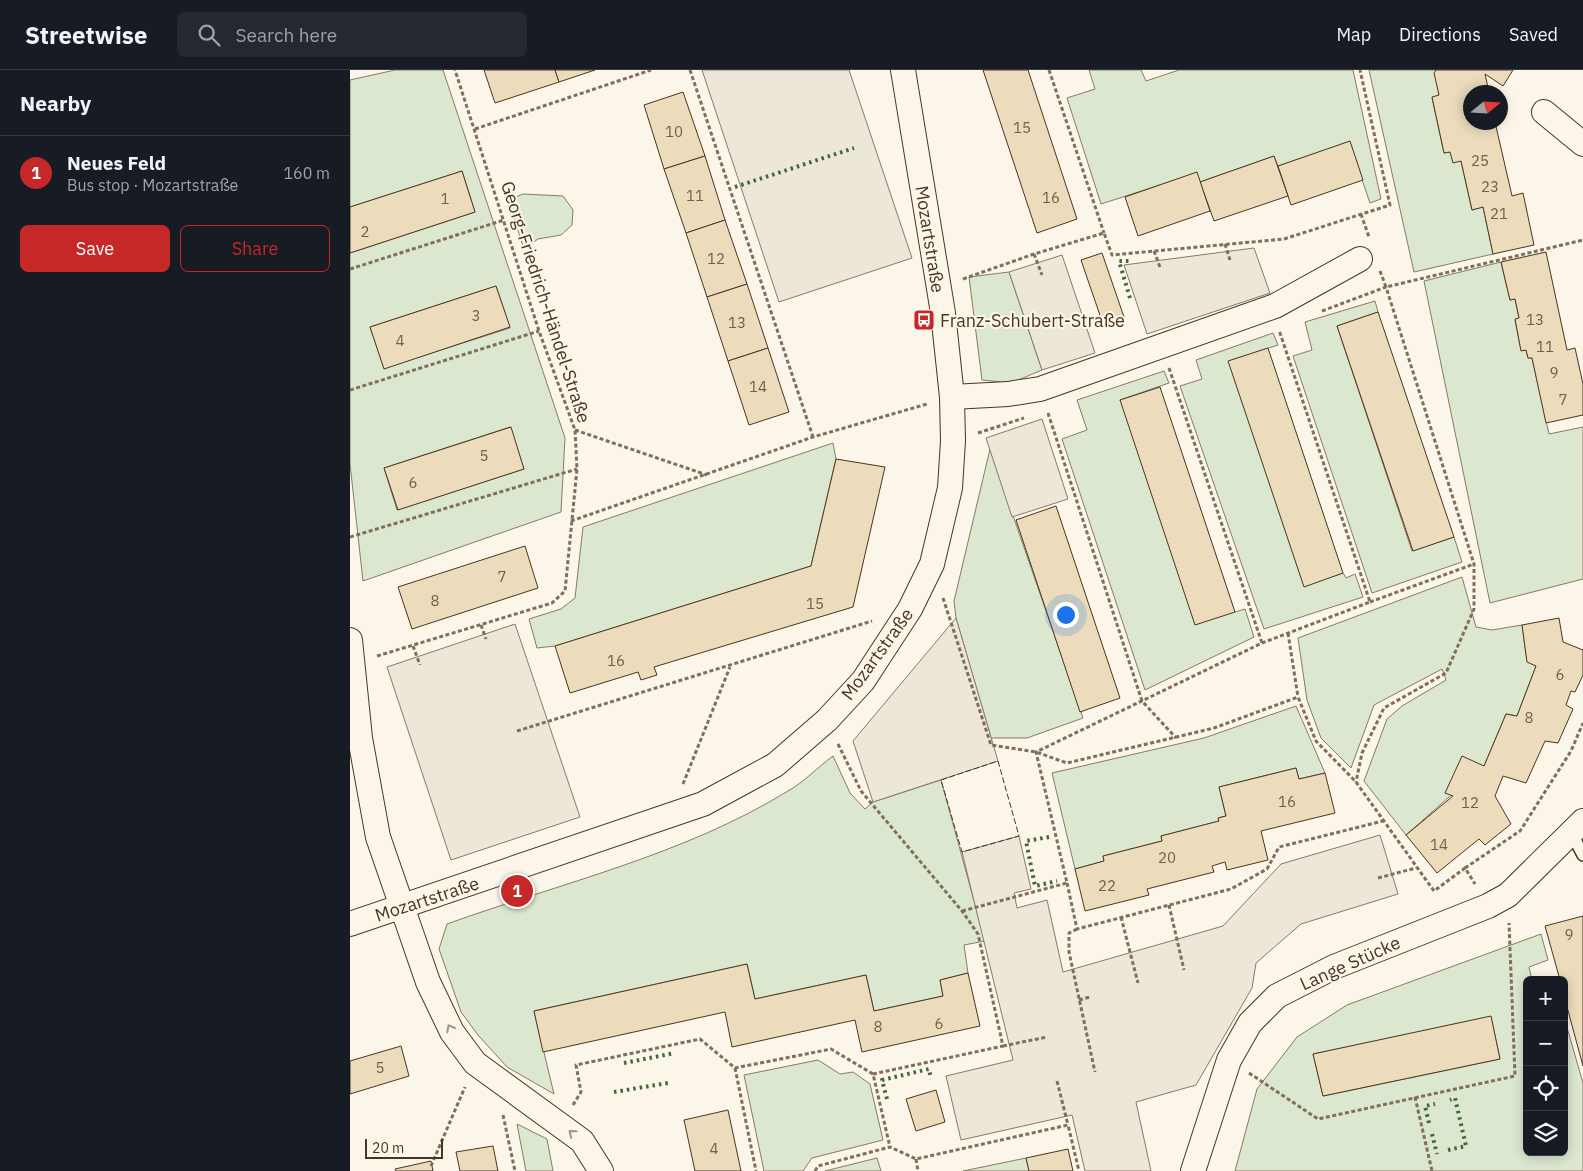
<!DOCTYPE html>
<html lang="en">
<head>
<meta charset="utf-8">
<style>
	body { margin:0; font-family:"IBM Plex Sans",sans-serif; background:#242831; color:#f1f3f6 }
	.controls { position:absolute; right:15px; bottom:15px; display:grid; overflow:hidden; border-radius:8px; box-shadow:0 2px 12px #0003 }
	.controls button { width:45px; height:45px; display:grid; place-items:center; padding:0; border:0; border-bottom:1px solid #363941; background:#171b24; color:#f1f3f6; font:25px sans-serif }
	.compass { position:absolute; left:1113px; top:15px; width:45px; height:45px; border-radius:50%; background:#171b24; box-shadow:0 2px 12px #0003; rotate:72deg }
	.scale { position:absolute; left:15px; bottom:12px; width:78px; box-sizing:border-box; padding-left:5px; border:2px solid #4a3520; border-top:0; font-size:14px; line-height:18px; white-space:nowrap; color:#4a3520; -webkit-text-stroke:4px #fbf6e9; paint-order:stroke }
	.you { position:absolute; left:715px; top:544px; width:18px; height:18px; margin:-12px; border:4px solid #fff; border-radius:50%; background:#1a73e8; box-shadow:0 0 0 8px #1a73e833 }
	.badge { display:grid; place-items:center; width:32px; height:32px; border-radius:50%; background:#c62828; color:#fff; font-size:16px; font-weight:700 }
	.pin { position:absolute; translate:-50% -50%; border:2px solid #fff; box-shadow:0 1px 5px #0006 }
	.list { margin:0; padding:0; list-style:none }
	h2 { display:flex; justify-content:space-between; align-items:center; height:65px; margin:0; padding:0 20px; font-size:21px }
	h2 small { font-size:16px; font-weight:400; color:#9ea1a6 }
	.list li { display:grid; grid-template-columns:32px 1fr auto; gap:15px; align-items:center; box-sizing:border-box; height:75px; padding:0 20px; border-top:1px solid #363941 }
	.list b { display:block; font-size:19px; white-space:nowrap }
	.list p { margin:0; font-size:16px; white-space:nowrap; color:#9ea1a6 }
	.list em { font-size:16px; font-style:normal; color:#9ea1a6 }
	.actions { display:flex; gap:10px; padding:15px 20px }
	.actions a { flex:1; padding:11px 0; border:1px solid #c62828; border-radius:8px; text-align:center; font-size:18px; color:#c62828 }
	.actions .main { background:#c62828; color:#fff }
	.icon { flex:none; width:28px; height:28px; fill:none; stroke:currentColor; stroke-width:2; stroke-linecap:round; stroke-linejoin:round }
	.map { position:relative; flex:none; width:1233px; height:1101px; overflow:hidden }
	header { display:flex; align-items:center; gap:30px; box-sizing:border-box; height:70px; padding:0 25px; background:#171b24; border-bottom:1px solid #363941 }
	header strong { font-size:24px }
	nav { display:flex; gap:28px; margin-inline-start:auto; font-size:18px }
	.search { width:350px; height:45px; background:#242831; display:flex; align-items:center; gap:12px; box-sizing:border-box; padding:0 18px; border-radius:8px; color:#9ea1a6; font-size:19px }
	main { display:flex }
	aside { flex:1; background:#171b24 }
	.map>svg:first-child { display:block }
	.green { fill:#dce7d0; stroke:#887966; fill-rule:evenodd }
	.parking { fill:#ede7d9; stroke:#887966 }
	.building { fill:#ecdcbc; stroke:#4a3520 }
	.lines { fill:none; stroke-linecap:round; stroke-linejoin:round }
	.service-casing { stroke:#4a3520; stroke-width:14 }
	.minor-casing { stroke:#4a3520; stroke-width:26 }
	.path { stroke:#7f6f5c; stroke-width:3; stroke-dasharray:4 2.5; stroke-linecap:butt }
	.service { stroke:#fbf6e9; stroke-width:11 }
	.minor { stroke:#fbf6e9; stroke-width:24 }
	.hedge { stroke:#436837; stroke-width:4; stroke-dasharray:2.5 4; stroke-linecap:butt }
	.fence { stroke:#4a3520; stroke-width:1; stroke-dasharray:6 2.5; stroke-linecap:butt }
	.oneway { stroke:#a29684 }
	.labels { text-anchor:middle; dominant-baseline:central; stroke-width:4; stroke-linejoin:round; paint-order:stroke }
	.number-label { font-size:15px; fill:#725f47 }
	.street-label { font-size:18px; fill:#4a3520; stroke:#fbf6e9 }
	.poi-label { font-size:18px; fill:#4a3520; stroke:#fbf6e9; text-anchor:start }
</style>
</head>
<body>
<header>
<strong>Streetwise</strong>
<div class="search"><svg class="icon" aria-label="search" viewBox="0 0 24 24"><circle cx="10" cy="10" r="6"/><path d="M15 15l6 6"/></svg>Search here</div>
<nav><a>Map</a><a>Directions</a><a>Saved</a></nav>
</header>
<main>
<aside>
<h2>Nearby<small></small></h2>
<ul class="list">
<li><span class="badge">1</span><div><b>Neues Feld</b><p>Bus stop · Mozartstraße</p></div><em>160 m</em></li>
</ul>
<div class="actions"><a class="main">Save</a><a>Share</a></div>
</aside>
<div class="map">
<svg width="1233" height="1101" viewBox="0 0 1233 1101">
	<rect width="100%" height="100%" fill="#fbf6e9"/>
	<g class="green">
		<path d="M45,0H93L215,368L211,442L13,511L0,394V183L125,142L112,101L0,137V10ZM146,216L160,258L34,298L20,257ZM160,357L174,399L47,440L34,398Z"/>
		<path d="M739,0H791L796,11L829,0H1003L1031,129L1020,133L999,72L928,96L924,86L850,112L847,103L751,134L717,28L745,19Z"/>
		<path d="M1019,0H1086L1089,25L1082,28L1094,83L1100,82L1111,91L1122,140L1133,137L1143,184L1064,202Z"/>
		<path d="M173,124L213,126L223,140L222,155L211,165L188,169L174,179L158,130Z"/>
		<path d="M1151,192L1160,230L1165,229L1169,248L1165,250L1171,280H1176L1178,288H1182L1199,364L1233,357V509L1140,533L1074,211Z"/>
		<path d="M659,202L692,300L661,313L632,310L619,207Z"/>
		<path d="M1025,231L1028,242L987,256L1062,481L1104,467L1112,492L1022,523L943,286L962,280L955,252Z"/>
		<path d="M923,263L928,275L879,291L954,516L993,503L996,508L1005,504L1013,527L914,559L830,316L852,309L846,290Z"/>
		<path d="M814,301L819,313L770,330L885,542L895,539L904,567L795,620L712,369L737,360L727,330Z"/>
		<path d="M483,373L486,389L461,496L205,576L187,578L179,549L211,539L225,528L233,457Z"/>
		<path d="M640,379L733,648L677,668H641L606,548L604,531Z"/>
		<path d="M1112,507L1126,557L1142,560L1172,555L1177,591L1186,596L1167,646L1156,644L1134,696L1056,765L1014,711L1037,649L1052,636L1096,610L1092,599L1024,635L1001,698L971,668L957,630L948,568Z"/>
		<path d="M946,636L975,703L949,709L946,698L869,717L876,746L868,748L869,751L811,766L812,771L753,786L754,791L725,799L702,703L854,668Z"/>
		<path d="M483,686L500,723L515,739L523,732L591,710L635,871L614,875L618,903L590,910L593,926L524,941L516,905L405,929L397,894L184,941L204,1024L157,997L128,965L111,942L89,879L97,854C211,813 334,785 438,721C454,712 468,697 483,686Z"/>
		<path d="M1191,864L1198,890L1179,897L1182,910H1177V1082H1214V947L1233,1013V1101H885L907,1019L947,967L997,935ZM1141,947L1150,989L973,1026L963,984Z"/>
		<path d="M468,990L490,1004L503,1002L520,1014L533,1070L462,1088L453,1101H414L394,1005Z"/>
		<path d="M167,1054L197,1069L203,1101H176Z"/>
		<path d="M527,1088L531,1101H475Z"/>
		<path d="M676,1088L679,1101H613Z"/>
	</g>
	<g class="parking">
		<path d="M352,0H499L562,188L429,232Z"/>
		<path d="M904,178L920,223L797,264L774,195Z"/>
		<path d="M712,185L745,283L692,300L659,202Z"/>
		<path d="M692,349L718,429L662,447L636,368Z"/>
		<path d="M606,548L648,691L523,732L503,671Z"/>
		<path d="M165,554L230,747L101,790L37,597Z"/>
		<path d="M1030,765L1048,824L951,854L906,893L902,918L846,1015L786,1032L801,1101H735L722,1045L611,1070L596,1006L663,990L612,782L669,766L681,819L664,823L667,838L697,830L713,902L873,856L931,794Z"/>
	</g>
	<g class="building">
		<path d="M134,0H205L209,12L145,33Z"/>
		<path d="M205,0H245L209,12Z"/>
		<path d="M633,0H678L727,149L687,163Z"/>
		<path d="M1086,0H1163L1153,16L1135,4L1139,22H1120V52H1145L1162,126L1173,123L1184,175L1143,184L1133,137L1122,140L1111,91L1103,93L1100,82L1094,83L1082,27L1089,25L1084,3Z"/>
		<path d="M333,22L355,86L314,99L294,35Z"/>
		<path d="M1000,71L1013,110L941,135L928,96Z"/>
		<path d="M355,86L375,150L336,163L314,99Z"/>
		<path d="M924,86L938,126L864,151L850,112Z"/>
		<path d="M112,101L125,142L0,183V137Z"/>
		<path d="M847,102L860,141L788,166L775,127Z"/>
		<path d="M375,150L397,214L357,227L336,163Z"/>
		<path d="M1196,182L1217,280L1225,278L1233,314V345L1196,353L1182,288H1178L1176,280L1171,281L1165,249L1169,248L1165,229L1160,230L1151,192Z"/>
		<path d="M752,183L775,250L754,257L731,190Z"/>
		<path d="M397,214L418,278L378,291L357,227Z"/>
		<path d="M146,216L160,257L34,299L20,257Z"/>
		<path d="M1028,242L1104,467L1063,481L987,256Z"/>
		<path d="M418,278L439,342L399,355L378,291Z"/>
		<path d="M918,278L993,503L954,517L878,291Z"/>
		<path d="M810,317L885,542L845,555L770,330Z"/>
		<path d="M161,357L174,399L48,440L34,398Z"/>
		<path d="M486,389L535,397L503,537L304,597L307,605L291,610L288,602L220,623L205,576L461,496Z"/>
		<path d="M706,436L770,628L730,642L666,450Z"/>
		<path d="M175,476L188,518L62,559L48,517Z"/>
		<path d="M1209,548L1213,572L1233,580V605L1225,622L1221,621L1216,635L1223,639L1208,673L1195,671L1176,713L1153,706L1145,726L1161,754L1135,775L1129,769L1087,803L1056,765L1103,726L1095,723L1112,686L1134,696L1156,644L1167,646L1186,596L1177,592L1172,555Z"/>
		<path d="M946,698L949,709L975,703L985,743L911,761L918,790L877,800L875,792L862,796L864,802L797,819L799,825L735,841L725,799L754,791L753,786L812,771L811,766L869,751L868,748L876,746L869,717Z"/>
		<path d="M1233,846V996L1214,926V910H1210L1195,856Z"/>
		<path d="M397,894L405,929L516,905L524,941L593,926L590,910L618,903L630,956L512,982L505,950L382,977L375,942L193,982L184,941Z"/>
		<path d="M1141,946L1150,989L973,1026L963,984Z"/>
		<path d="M51,976L59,1006L0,1024V991Z"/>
		<path d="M586,1020L595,1052L566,1061L556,1029Z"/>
		<path d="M378,1040L391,1101H345L334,1050Z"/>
		<path d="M143,1076L148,1101H110L106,1082Z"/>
		<path d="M718,1079L723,1101H679L676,1088Z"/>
		<path d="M81,1091L83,1101H46L45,1099Z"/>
	</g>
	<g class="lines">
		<g class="service-casing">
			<path id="service" d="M1221,762L1233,785"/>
		</g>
		<g class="minor-casing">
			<g id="minor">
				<path d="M1194,42L1233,74"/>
				<path d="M602,327L658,324L690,319L925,236L1010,189"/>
				<path d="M0,570L10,668L28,767L78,912L102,962L125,993L232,1071L251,1101"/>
				<path d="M0,854L353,734L425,695L477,650L513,611L560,539L582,494L600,418L603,371L602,327L593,243L553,0"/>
				<path d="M843,1101L879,990L900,953L927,926L984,897L1138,836L1158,825L1233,751"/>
			</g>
		</g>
		<g class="path">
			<path d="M340,0L463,367"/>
			<path d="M699,0L754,163"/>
			<path d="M125,59L301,0"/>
			<path d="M1011,144L1019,167"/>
			<path d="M875,174L880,190"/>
			<path d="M804,181L810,197"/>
			<path d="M684,184L692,205"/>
			<path d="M0,199L154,150"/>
			<path d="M1030,201L1036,217L1233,170"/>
			<path d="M613,209L684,184L754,163L762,185L934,169L1040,135L1010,0"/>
			<path d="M972,241L1036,217L1124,494V539L1096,603L1034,638L1012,683L1006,712"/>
			<path d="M819,298L912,573"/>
			<path d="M0,320L189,261"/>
			<path d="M698,343L792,631L826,668"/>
			<path d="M225,360L357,405"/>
			<path d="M628,363L674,348"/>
			<path d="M221,451L463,367L577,334"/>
			<path d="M0,467L227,399"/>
			<path d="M593,528L641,675L686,682L717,693L864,658L948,627L966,671L1006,712L1084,821L1115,798L1125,814"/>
			<path d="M1020,532L1124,494"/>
			<path d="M131,555L136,569"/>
			<path d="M938,563L948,627"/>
			<path d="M63,576L70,595"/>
			<path d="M27,586L202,533L215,521L227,399L225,360L189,261L105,0"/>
			<path d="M167,661L522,551"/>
			<path d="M488,674L511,721L612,841L628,864L653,976L523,1004L540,1077"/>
			<path d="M333,714L380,597"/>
			<path d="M1115,798L1170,761L1221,681L1233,653"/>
			<path d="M1028,808L1066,798"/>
			<path d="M717,813L727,859L881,819L917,799L929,777L1033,751"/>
			<path d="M819,835L834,900"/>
			<path d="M612,841L717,813L686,682L912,573L1020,532L929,260"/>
			<path d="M771,847L788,913"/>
			<path d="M727,859L719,863V882L745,1002"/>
			<path d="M729,930L740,927"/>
			<path d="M653,976L697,967"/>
			<path d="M385,998L406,1101"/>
			<path d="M899,1003L968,1049L1165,1006L1159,853"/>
			<path d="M707,1011L718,1055"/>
			<path d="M1065,1027L1082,1101"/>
			<path d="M223,1035L231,1022L226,995L350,969L385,998L481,979L523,1004"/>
			<path d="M153,1045L165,1101"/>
			<path d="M566,1089L568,1101"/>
			<path d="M81,1096L115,1017"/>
			<path d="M465,1101L468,1096L540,1077L566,1089L718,1055L729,1101"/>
		</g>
		<use href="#service" class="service"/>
		<use href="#minor" class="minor"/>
		<g class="hedge">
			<path d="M385,117L504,78"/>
			<path d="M780,228L769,191H781"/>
			<path d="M699,767L676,771L685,816L707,811"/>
			<path d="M274,993L325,983"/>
			<path d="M264,1022L318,1013"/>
			<path d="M537,1029L532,1010L579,999L581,1009"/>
			<path d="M1079,1053L1075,1036L1085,1034"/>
			<path d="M1082,1064L1087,1084"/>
			<path d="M1098,1080L1116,1076L1105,1028L1100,1030"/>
		</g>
		<path class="fence" d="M648,691L669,766L612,782L591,710Z"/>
	</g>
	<defs><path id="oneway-chevron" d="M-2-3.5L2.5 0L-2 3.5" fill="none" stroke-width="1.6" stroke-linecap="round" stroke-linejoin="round" transform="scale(1.25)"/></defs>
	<g class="oneway">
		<use href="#oneway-chevron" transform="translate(100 958) rotate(-118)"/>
		<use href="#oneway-chevron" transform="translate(222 1063) rotate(-141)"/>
	</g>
	<defs>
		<g id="bus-square" transform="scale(1.125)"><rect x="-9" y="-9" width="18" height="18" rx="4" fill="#c62828" stroke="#fbf6e9"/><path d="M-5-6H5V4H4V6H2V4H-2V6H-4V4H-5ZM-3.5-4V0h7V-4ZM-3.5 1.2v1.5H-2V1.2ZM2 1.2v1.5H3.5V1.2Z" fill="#fff"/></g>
	</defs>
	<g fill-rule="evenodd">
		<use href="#bus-square" x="574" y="250"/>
	</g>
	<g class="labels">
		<g class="number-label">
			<text x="672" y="57">15</text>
			<text x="324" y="61">10</text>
			<text x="1130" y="90">25</text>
			<text x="1140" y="116">23</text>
			<text x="345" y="125">11</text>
			<text x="701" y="127">16</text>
			<text x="95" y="128">1</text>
			<text x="1149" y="143">21</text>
			<text x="15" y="161">2</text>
			<text x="366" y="188">12</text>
			<text x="126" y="245">3</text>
			<text x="1185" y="249">13</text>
			<text x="387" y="252">13</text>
			<text x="50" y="270">4</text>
			<text x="1195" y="276">11</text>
			<text x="1204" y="302">9</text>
			<text x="408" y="316">14</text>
			<text x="1213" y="329">7</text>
			<text x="134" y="385">5</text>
			<text x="63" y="412">6</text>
			<text x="152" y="506">7</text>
			<text x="85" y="530">8</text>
			<text x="465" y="533">15</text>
			<text x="266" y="590">16</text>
			<text x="1210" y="604">6</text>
			<text x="1179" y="647">8</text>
			<text x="937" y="731">16</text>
			<text x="1120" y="732">12</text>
			<text x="1089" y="774">14</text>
			<text x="817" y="787">20</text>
			<text x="757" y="815">22</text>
			<text x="1219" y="864">9</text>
			<text x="589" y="953">6</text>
			<text x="528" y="956">8</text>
			<text x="30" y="997">5</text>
			<text x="364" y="1078">4</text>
		</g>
		<g class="street-label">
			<text transform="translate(580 169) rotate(81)">Mozartstraße</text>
			<text transform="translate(196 232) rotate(72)">Georg-Friedrich-Händel-Straße</text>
			<text transform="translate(527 584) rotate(-54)">Mozartstraße</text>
			<text transform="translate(77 829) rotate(-18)">Mozartstraße</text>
			<text transform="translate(1000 893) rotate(-24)">Lange Stücke</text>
		</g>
		<g class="poi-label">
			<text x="590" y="250">Franz-Schubert-Straße</text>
		</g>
	</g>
</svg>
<div class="controls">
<button>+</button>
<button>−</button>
<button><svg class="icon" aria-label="locate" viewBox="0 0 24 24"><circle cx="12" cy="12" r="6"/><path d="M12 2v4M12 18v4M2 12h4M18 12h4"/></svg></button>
<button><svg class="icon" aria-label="layers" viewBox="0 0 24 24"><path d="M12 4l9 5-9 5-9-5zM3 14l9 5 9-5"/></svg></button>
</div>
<svg class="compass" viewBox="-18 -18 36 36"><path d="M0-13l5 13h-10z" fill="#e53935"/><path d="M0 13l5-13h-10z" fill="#9ea1a6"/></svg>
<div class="scale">20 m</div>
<div class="you"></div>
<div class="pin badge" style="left:167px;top:821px">1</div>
</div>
</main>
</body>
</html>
